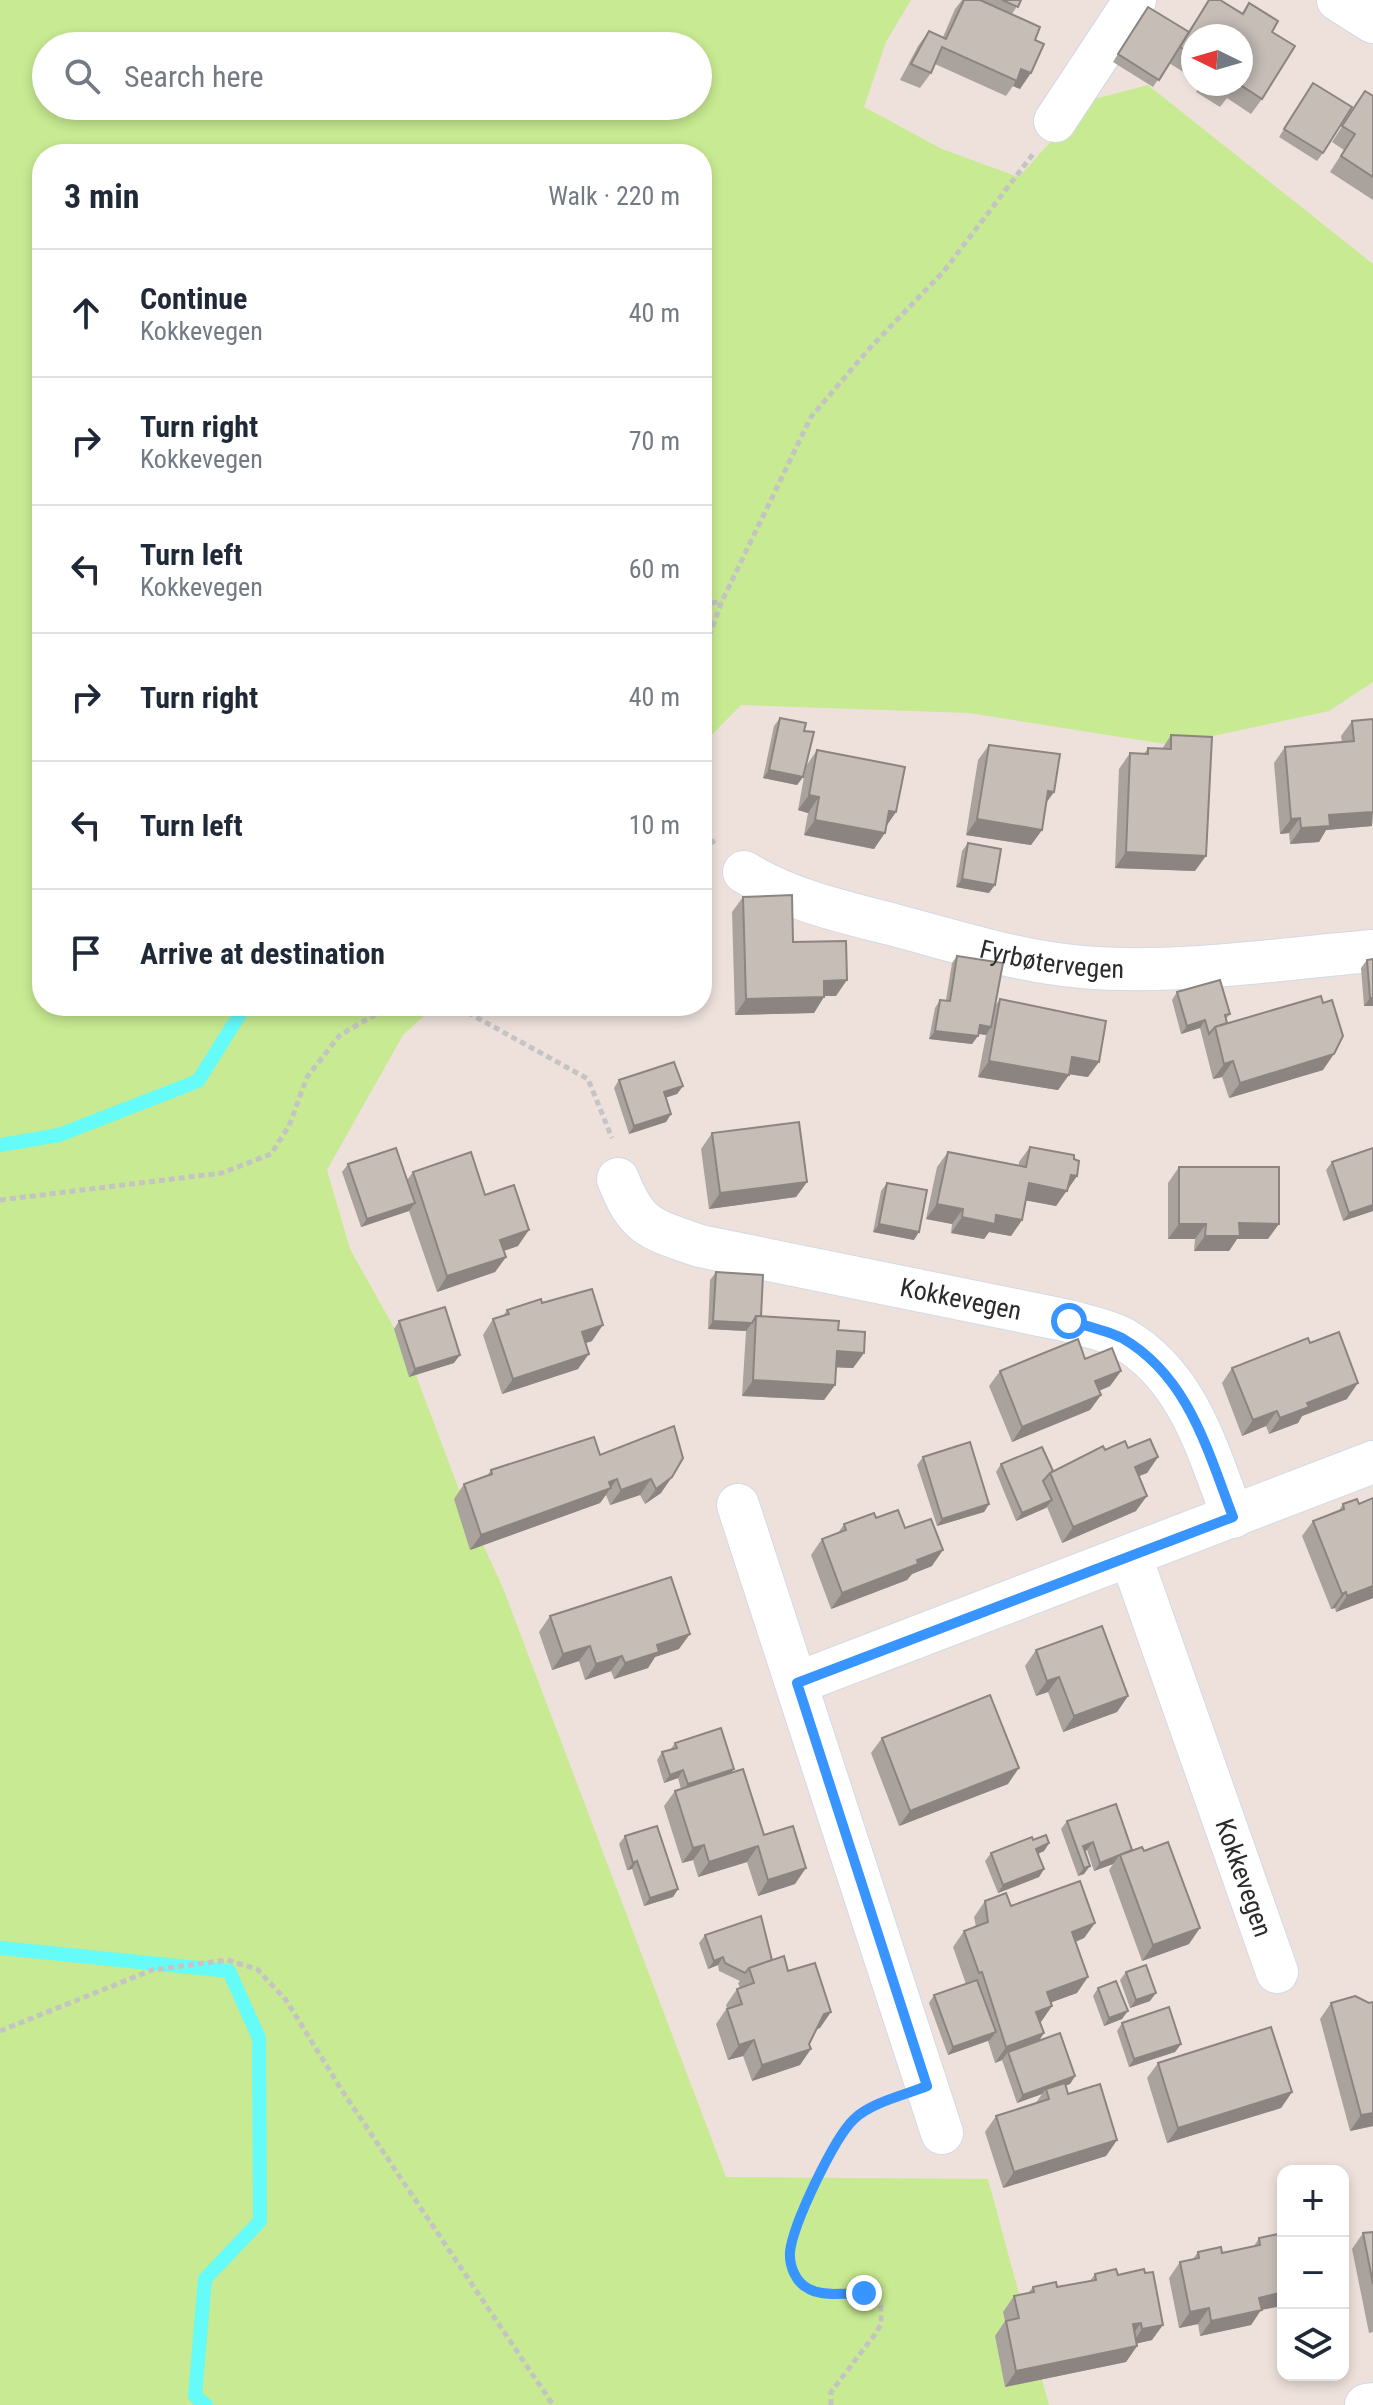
<!DOCTYPE html>
<html lang="en">
<head>
<meta charset="utf-8">
<style>
	body { margin:0; font-family:"Roboto Condensed",sans-serif; background:#f2f2f3; color:#1f2937 }
	.controls { position:absolute; right:24px; bottom:24px; display:grid; overflow:hidden; border-radius:16px; box-shadow:0 4px 12px #0003 }
	.controls button { width:72px; height:72px; display:grid; place-items:center; padding:0; border:0; border-bottom:2px solid #e0e1e3; background:#fff; color:#1f2937; font:40px sans-serif }
	.compass { position:absolute; left:1181px; top:24px; width:72px; height:72px; border-radius:50%; background:#fff; box-shadow:0 4px 12px #0003; rotate:275deg }
	.stop { position:absolute; width:24px; height:24px; margin:-18px; border:6px solid #3894ff; border-radius:50%; background:#fff }
	.stop.end { background:#3894ff; border-color:#fff; box-shadow:0 2px 8px #0008 }
	.list { margin:0; padding:0; list-style:none }
	h2 { display:flex; justify-content:space-between; align-items:center; height:104px; margin:0; padding:0 32px; font-size:34px }
	h2 small { font-size:26px; font-weight:400; color:#747a83 }
	.list li { display:grid; grid-template-columns:52px 1fr auto; gap:24px; align-items:center; box-sizing:border-box; height:128px; padding:0 32px; border-top:2px solid #e0e1e3 }
	.list b { display:block; font-size:30px; white-space:nowrap }
	.list p { margin:0; font-size:26px; white-space:nowrap; color:#747a83 }
	.list em { font-size:26px; font-style:normal; color:#747a83 }
	.icon { flex:none; width:44px; height:44px; fill:none; stroke:currentColor; stroke-width:2; stroke-linecap:round; stroke-linejoin:round }
	.map { position:relative; flex:none; width:1373px; height:2405px; overflow:hidden }
	.search { position:absolute; background:#fff; box-shadow:0 4px 12px #0003; left:32px; top:32px; width:680px; height:88px; display:flex; align-items:center; gap:20px; box-sizing:border-box; padding:0 28px; border-radius:44px; color:#747a83; font-size:30px }
	.panel { position:absolute; background:#fff; box-shadow:0 4px 12px #0003; left:32px; top:144px; width:680px; height:872px; border-radius:32px }
	.map>svg:first-child { display:block }
	.green { fill:#c8ea92; fill-rule:evenodd }
	.lines { fill:none; stroke-linecap:round; stroke-linejoin:round }
	.stream { stroke:#64fbf9; stroke-width:14 }
	.minor-casing { stroke:#d1dae5; stroke-width:44 }
	.path { stroke:#c4c4c4; stroke-width:5; stroke-dasharray:6 4; stroke-linecap:butt }
	.minor { stroke:#fff; stroke-width:42 }
	.wall { fill:#aaa39d }
	.shaded-wall { fill:#8b8480 }
	.building { fill:#c6bdb7; stroke:#8b8480; stroke-width:2 }
	.route { stroke:#3894ff; stroke-width:10 }
	.labels { text-anchor:middle; dominant-baseline:central; stroke-width:6; stroke-linejoin:round; paint-order:stroke }
	.street-label { font-size:26px; fill:#2b2b2b; stroke:#fff }
</style>
</head>
<body>
<div class="map">
<svg width="1373" height="2405" viewBox="0 0 1373 2405">
	<rect width="100%" height="100%" fill="#eee1db"/>
	<path class="green" d="M0,0H911L886,42L864,107L942,149L1019,177L1087,101L1148,85L1373,264V682L1329,711L1171,745L969,713L741,705L702,745V154H42V1006H435L403,1035L327,1170L350,1249L406,1349L466,1508L503,1588L726,2177L988,2179L1049,2405H0ZM46,46H698V106H46Z"/>
	<g class="lines">
		<g class="stream">
			<path d="M0,1145L59,1135L198,1081L245,1006"/>
			<path d="M0,1948L229,1971L259,2038L260,2221L205,2279L195,2396L206,2405"/>
		</g>
		<g class="minor-casing">
			<g id="minor">
				<path d="M1338,0L1373,22"/>
				<path d="M1055,121L1135,0"/>
				<path id="s1" d="M744,872C792,901 844,912 898,926C958,942 1020,962 1082,967C1178,975 1277,959 1373,951"/>
				<path id="s2" d="M618,1179C637,1228 651,1229 700,1246L1069,1321C1086,1326 1106,1330 1122,1338C1188,1376 1207,1449 1233,1517"/>
				<path d="M738,1505L942,2133"/>
				<path id="s3" d="M1131,1557L1277,1972"/>
				<path d="M797,1683L1373,1462"/>
				<path d="M1366,2405L1373,2404"/>
			</g>
		</g>
		<g class="path">
			<path d="M702,605L722,601"/>
			<path d="M702,655L722,601L811,417L868,350L944,271L1033,154"/>
			<path d="M702,822L714,844"/>
			<path d="M0,1200L222,1173L271,1154L289,1126L307,1077L340,1035L378,1013L412,1006L465,1011L588,1079L612,1138"/>
			<path d="M0,2031L152,1970L227,1960L257,1969L286,2000L341,2089L553,2405"/>
			<path d="M831,2405V2392L876,2333L881,2324V2306L864,2293L809,2289L792,2270L790,2254L798,2223L818,2177L851,2121L889,2101"/>
		</g>
		<use href="#minor" class="minor"/>
	</g>
	<g class="wall">
		<path d="M962,0H1021L1012,14L1035,40L1020,89L1013,86L1006,96L935,64L931,73L920,88L900,80L918,46L929,31L943,37L955,9Z"/>
		<path d="M1209,0L1242,13L1249,3L1272,32L1262,99L1251,114L1227,98L1220,107L1196,92L1201,84H1241L1193,36V78L1169,63L1153,87L1113,62L1142,15L1188,32Z"/>
		<path d="M1308,91L1323,153L1317,161L1279,137Z"/>
		<path d="M1365,91L1373,96V200L1330,172L1344,150L1332,142Z"/>
		<path d="M780,718L804,731L803,777L797,785L763,778L774,726Z"/>
		<path d="M1352,721L1372,826L1326,830L1319,842L1290,844L1289,833L1280,834L1274,763L1285,747L1342,742L1341,736Z"/>
		<path d="M1171,735L1195,871L1115,868L1119,769L1130,753L1144,754L1148,748L1162,749Z"/>
		<path d="M989,745L1054,792L1046,803L1042,830L1031,845L966,835L978,760Z"/>
		<path d="M817,750L896,812L886,826L874,849L804,835L808,813L798,810L806,766Z"/>
		<path d="M968,843L989,893L956,887L962,851Z"/>
		<path d="M743,897L793,942L836,996H824L814,1013L735,1015L732,912Z"/>
		<path d="M957,956L995,1006L1000,999L1088,1077L1069,1074L1058,1090L978,1077L986,1035L978,1034L972,1044L929,1039L935,1008L940,1000H946L952,963Z"/>
		<path d="M1367,960L1373,1006H1364L1361,968Z"/>
		<path d="M1177,992L1230,1014L1226,1019L1227,1023L1323,1070L1229,1098L1222,1077L1213,1079L1200,1028L1181,1034L1172,1000Z"/>
		<path d="M619,1080L683,1086L677,1094L666,1097L671,1114L666,1122L629,1134L614,1088Z"/>
		<path d="M712,1133L807,1182L796,1197L709,1209L701,1149Z"/>
		<path d="M1030,1147L1074,1159L1077,1176L1056,1206L1026,1200L1022,1220L1011,1236L989,1232L984,1239L951,1233L952,1224L926,1219L937,1167L948,1152L1019,1165V1162Z"/>
		<path d="M1332,1162L1373,1211L1343,1221L1326,1170Z"/>
		<path d="M348,1164L407,1180L413,1172L485,1195L518,1246L503,1251L506,1257L495,1272L437,1292L409,1211L361,1227L342,1172Z"/>
		<path d="M1179,1167L1268,1239H1237L1229,1251H1194L1195,1239H1168V1183Z"/>
		<path d="M887,1183L914,1240L873,1232L881,1191Z"/>
		<path d="M716,1272L761,1316L838,1330L864,1353L853,1368L836,1367L835,1385L824,1400L742,1396L746,1331L708,1329L710,1280Z"/>
		<path d="M542,1303L592,1341L586,1343L578,1369L502,1394L483,1335L493,1319L503,1316L507,1310Z"/>
		<path d="M399,1321L454,1363L409,1377L394,1329Z"/>
		<path d="M1310,1343L1347,1399L1302,1416L1298,1423L1269,1434L1266,1426L1242,1436L1222,1383L1232,1368Z"/>
		<path d="M1085,1359L1121,1371L1110,1386L1099,1391L1101,1395L1090,1410L1012,1442L989,1386L1000,1371Z"/>
		<path d="M674,1426L661,1493L645,1504L640,1495L610,1505L606,1495L600,1503L470,1550L454,1499L464,1484L487,1476L491,1470L600,1455Z"/>
		<path d="M1128,1448L1158,1457L1147,1473L1139,1476L1136,1511L1062,1543L1047,1507L1016,1521L996,1472L1001,1464L1053,1471L1105,1450Z"/>
		<path d="M923,1457L989,1504L984,1512L937,1526L917,1465Z"/>
		<path d="M1343,1504L1373,1598L1336,1612L1335,1608L1331,1609L1302,1536L1313,1521L1338,1512Z"/>
		<path d="M876,1518L932,1566L912,1574L907,1580L831,1609L811,1555L822,1539L838,1533L844,1524Z"/>
		<path d="M550,1616L679,1649L655,1657L648,1668L614,1679L611,1671L585,1680L579,1661L552,1670L539,1632Z"/>
		<path d="M1036,1650L1128,1696L1117,1712L1063,1732L1048,1692L1036,1696L1025,1666Z"/>
		<path d="M882,1738L1008,1784L899,1826L871,1753Z"/>
		<path d="M675,1743L731,1773L764,1835L795,1884L758,1896L747,1862L698,1877L693,1860L682,1863L664,1806L675,1791L681,1789L678,1778L664,1783L657,1760L662,1752L670,1750Z"/>
		<path d="M1067,1821L1132,1850L1189,1944L1142,1961L1109,1870L1113,1864L1094,1871L1087,1850L1085,1851L1084,1874L1078,1876L1061,1829Z"/>
		<path d="M625,1836L678,1889L673,1897L644,1906L632,1869L627,1870L619,1844Z"/>
		<path d="M1033,1840L1049,1843L1044,1851L1038,1854L1044,1869L1039,1877L998,1893L985,1861L991,1853Z"/>
		<path d="M985,1901L1095,1923L1084,1938L1076,1942L1077,1993L1051,2002L1052,2006L1040,2022L1044,2033L1039,2041L1075,2076L1070,2084L1065,2085L1068,2094L1117,2140L1106,2156L1003,2188L985,2132L996,2116L1035,2104L1042,2094L1017,2103L1002,2060L995,2063L988,2041L948,2055L929,2003L934,1995L966,1984L953,1947L964,1931L976,1927L974,1917Z"/>
		<path d="M705,1935L772,1960L788,1971L820,2028L817,2029L800,2065L752,2081L743,2056L728,2060L716,2024L727,2008L726,2005L737,1989L740,1988L738,1983L740,1981L719,1971L718,1965L708,1969L699,1943Z"/>
		<path d="M1126,1972L1150,2001L1130,2008L1120,1980Z"/>
		<path d="M1098,1988L1122,2019L1104,2026L1093,1996Z"/>
		<path d="M1331,2003H1369L1373,2126L1350,2131L1320,2019Z"/>
		<path d="M1122,2023L1181,2044L1175,2052L1129,2067L1117,2031Z"/>
		<path d="M1158,2063L1292,2092L1281,2108L1167,2143L1147,2078Z"/>
		<path d="M1373,2232V2332L1369,2333L1352,2249L1363,2233Z"/>
		<path d="M1278,2234L1261,2310L1251,2325L1200,2336L1198,2324L1179,2328L1169,2278L1180,2262L1193,2259L1198,2252L1222,2253L1254,2246L1259,2238Z"/>
		<path d="M1095,2274L1118,2275L1152,2340L1137,2343V2346L1126,2362L1005,2387L995,2336L1005,2321L1003,2312L1014,2296L1028,2293L1033,2287H1057L1090,2281Z"/>
	</g>
	<g class="shaded-wall">
		<path d="M1021,69L1031,73L1020,89L1013,86Z"/>
		<path d="M769,770L803,777L797,785L763,778Z"/>
		<path d="M1048,791L1054,792L1043,807Z"/>
		<path d="M809,795L819,797L808,813L798,810Z"/>
		<path d="M889,811L896,812L885,828Z"/>
		<path d="M1373,812L1372,826L1326,830L1319,842L1290,844L1301,828L1329,815Z"/>
		<path d="M1300,818L1289,833L1280,834L1291,819Z"/>
		<path d="M977,819L1042,830L1031,845L966,835Z"/>
		<path d="M815,820L885,833L874,849L804,835Z"/>
		<path d="M1126,852L1206,856L1195,871L1115,868Z"/>
		<path d="M962,879L995,885L989,893L956,887Z"/>
		<path d="M847,980L836,996H814L824,981Z"/>
		<path d="M824,997L814,1013L735,1015L746,999Z"/>
		<path d="M1370,998H1373V1006H1364Z"/>
		<path d="M1205,1020L1200,1028L1181,1034L1187,1026Z"/>
		<path d="M980,1025L991,1027L986,1035L974,1033Z"/>
		<path d="M935,1031L978,1036L972,1044L929,1039Z"/>
		<path d="M1334,1054L1323,1070L1229,1098L1240,1083Z"/>
		<path d="M1072,1057L1099,1062L1088,1077L1061,1073Z"/>
		<path d="M989,1061L1069,1075L1058,1090L978,1077Z"/>
		<path d="M1233,1061L1222,1077L1213,1079L1224,1064Z"/>
		<path d="M683,1086L677,1094L659,1100L664,1092Z"/>
		<path d="M671,1114L666,1122L629,1134L634,1126Z"/>
		<path d="M1071,1175L1077,1176L1056,1206L1018,1199L1029,1183Z"/>
		<path d="M807,1182L796,1197L709,1209L720,1193Z"/>
		<path d="M415,1203L409,1211L361,1227L367,1219Z"/>
		<path d="M937,1204L963,1209L952,1224L926,1219Z"/>
		<path d="M1373,1205V1211L1343,1221L1349,1213Z"/>
		<path d="M996,1215L1022,1220L1011,1236L989,1232L984,1239L951,1233L962,1217Z"/>
		<path d="M1239,1223L1279,1224L1268,1239H1237L1229,1251H1194L1205,1236Z"/>
		<path d="M879,1224L919,1232L914,1240L873,1232Z"/>
		<path d="M1179,1224H1206L1195,1239H1168Z"/>
		<path d="M529,1230L518,1246L489,1256L500,1240Z"/>
		<path d="M506,1257L495,1272L437,1292L447,1276Z"/>
		<path d="M713,1321L752,1323L746,1331L708,1329Z"/>
		<path d="M603,1325L592,1341L571,1348L582,1332Z"/>
		<path d="M837,1351L864,1353L853,1368L826,1367Z"/>
		<path d="M589,1354L578,1369L502,1394L513,1379Z"/>
		<path d="M460,1355L454,1363L409,1377L415,1369Z"/>
		<path d="M1121,1371L1110,1386L1084,1397L1095,1381Z"/>
		<path d="M753,1380L835,1385L824,1400L742,1396Z"/>
		<path d="M1358,1383L1347,1399L1302,1416L1298,1423L1269,1434L1280,1418L1307,1403Z"/>
		<path d="M1101,1395L1090,1410L1012,1442L1022,1427Z"/>
		<path d="M1277,1411L1266,1426L1242,1436L1253,1420Z"/>
		<path d="M1158,1457L1147,1473L1124,1482L1135,1467Z"/>
		<path d="M672,1477L661,1493L645,1504L656,1489Z"/>
		<path d="M617,1479L600,1503L470,1550L481,1535Z"/>
		<path d="M651,1479L640,1495L610,1505L621,1490Z"/>
		<path d="M1147,1496L1136,1511L1062,1543L1073,1527Z"/>
		<path d="M1052,1500L1046,1508L1016,1521L1022,1513Z"/>
		<path d="M989,1504L984,1512L937,1526L942,1519Z"/>
		<path d="M943,1550L932,1566L912,1574L907,1580L831,1609L842,1593L917,1560Z"/>
		<path d="M1373,1586V1598L1336,1612L1347,1596Z"/>
		<path d="M1346,1592L1335,1608L1331,1609L1342,1594Z"/>
		<path d="M690,1634L679,1649L655,1657L648,1668L614,1679L625,1663L657,1645Z"/>
		<path d="M590,1646L579,1661L552,1670L563,1654Z"/>
		<path d="M622,1656L611,1671L585,1680L596,1664Z"/>
		<path d="M1059,1677L1048,1692L1036,1696L1047,1681Z"/>
		<path d="M1128,1696L1117,1712L1063,1732L1074,1716Z"/>
		<path d="M1019,1768L1008,1784L899,1826L910,1811Z"/>
		<path d="M734,1769L728,1777L682,1792L688,1784Z"/>
		<path d="M683,1770L678,1778L664,1783L670,1775Z"/>
		<path d="M1093,1842L1087,1850L1077,1854L1083,1846Z"/>
		<path d="M1049,1843L1044,1851L1030,1857L1036,1849Z"/>
		<path d="M704,1845L693,1860L682,1863L693,1848Z"/>
		<path d="M758,1846L747,1862L698,1877L709,1862Z"/>
		<path d="M1119,1856L1113,1864L1094,1871L1100,1863Z"/>
		<path d="M637,1861L632,1869L627,1870L633,1863Z"/>
		<path d="M1090,1866L1084,1874L1078,1876L1084,1868Z"/>
		<path d="M806,1868L795,1884L758,1896L768,1880Z"/>
		<path d="M1044,1869L1039,1877L998,1893L1003,1885Z"/>
		<path d="M678,1889L673,1897L644,1906L650,1898Z"/>
		<path d="M1095,1923L1084,1938L1061,1947L1072,1932Z"/>
		<path d="M1200,1928L1189,1944L1142,1961L1153,1945Z"/>
		<path d="M723,1957L718,1965L708,1969L714,1961Z"/>
		<path d="M1088,1977L1077,1993L1036,2008L1047,1992Z"/>
		<path d="M1156,1993L1150,2001L1130,2008L1136,2000Z"/>
		<path d="M1052,2006L1041,2022L1025,2027L1036,2012Z"/>
		<path d="M1128,2011L1122,2019L1104,2026L1109,2018Z"/>
		<path d="M831,2012L820,2028L813,2030L824,2014Z"/>
		<path d="M996,2032L990,2040L948,2055L953,2047Z"/>
		<path d="M1044,2033L1033,2049L1008,2052L1002,2060L995,2063L1006,2047Z"/>
		<path d="M754,2040L743,2056L728,2060L739,2045Z"/>
		<path d="M1181,2044L1175,2052L1129,2067L1134,2059Z"/>
		<path d="M811,2049L800,2065L752,2081L762,2065Z"/>
		<path d="M1075,2076L1070,2084L1047,2092L1046,2089L1042,2094L1017,2103L1023,2095Z"/>
		<path d="M1292,2092L1281,2108L1167,2143L1178,2128Z"/>
		<path d="M1373,2113V2126L1350,2131L1361,2115Z"/>
		<path d="M1117,2140L1106,2156L1003,2188L1014,2172Z"/>
		<path d="M1283,2292V2306L1261,2310L1251,2325L1200,2336L1211,2321L1259,2298Z"/>
		<path d="M1209,2308L1198,2324L1179,2328L1190,2312Z"/>
		<path d="M1141,2323L1130,2338L1133,2324Z"/>
		<path d="M1163,2325L1152,2340L1131,2345L1142,2329Z"/>
		<path d="M1137,2346L1126,2362L1005,2387L1016,2371Z"/>
	</g>
	<g class="building">
		<path d="M964,0H980L1040,27L1035,40L1044,44L1031,73L1021,69L1017,81L942,47L931,73L911,64L929,31L946,39Z"/>
		<path d="M1002,0H1021L1018,7Z"/>
		<path d="M1209,0H1220L1243,14L1249,3L1278,21L1272,32L1295,46L1262,99L1239,84H1241V36H1193V55L1180,47Z"/>
		<path d="M1148,7L1189,32L1159,80L1118,54Z"/>
		<path d="M1313,83L1352,107L1323,153L1284,129Z"/>
		<path d="M1219,84H1236L1231,92Z"/>
		<path d="M1365,91L1373,96V177L1341,156L1355,134L1342,126Z"/>
		<path d="M780,718L806,723L804,731L814,732L803,777L769,770Z"/>
		<path d="M1373,719V812L1329,815L1330,826L1301,828L1300,818L1291,819L1285,747L1354,741L1352,721Z"/>
		<path d="M1171,735L1212,737L1206,856L1126,852L1130,753L1148,754V748L1171,749Z"/>
		<path d="M989,745L1060,754L1054,792L1048,791L1042,830L977,819Z"/>
		<path d="M817,750L905,767L896,812L889,811L885,833L815,820L819,797L809,795Z"/>
		<path d="M968,843L1001,849L995,885L962,879Z"/>
		<path d="M792,895L793,942L846,941L847,980L824,981V997L746,999L743,897Z"/>
		<path d="M957,956L1003,963L991,1027L980,1025L978,1036L935,1031L940,1000L950,1001Z"/>
		<path d="M1373,959V998H1370L1367,960Z"/>
		<path d="M1220,980L1230,1014L1225,1015L1227,1023L1215,1027L1209,1034L1205,1020L1187,1026L1177,992Z"/>
		<path d="M1321,996L1323,1003L1332,1000L1343,1036L1334,1054L1240,1083L1233,1061L1224,1064L1215,1027Z"/>
		<path d="M1000,999L1106,1021L1099,1062L1072,1057L1069,1075L989,1061Z"/>
		<path d="M674,1062L683,1086L664,1092L671,1114L634,1126L619,1080Z"/>
		<path d="M799,1122L807,1182L720,1193L712,1133Z"/>
		<path d="M1030,1147L1074,1155V1159L1079,1161L1077,1176L1071,1175L1067,1191L1029,1183L1022,1220L996,1215L995,1224L962,1217L963,1209L937,1204L948,1152L1026,1167Z"/>
		<path d="M396,1148L415,1203L367,1219L348,1164Z"/>
		<path d="M1373,1148V1205L1349,1213L1332,1162Z"/>
		<path d="M471,1152L485,1195L514,1185L529,1230L500,1240L506,1257L447,1276L413,1172Z"/>
		<path d="M1179,1167H1279V1224L1239,1223L1240,1236H1205L1206,1224H1179Z"/>
		<path d="M887,1183L927,1190L919,1232L879,1224Z"/>
		<path d="M716,1272L763,1275L761,1316H756L752,1323L713,1321Z"/>
		<path d="M592,1289L603,1325L582,1332L589,1354L513,1379L493,1319L509,1314L507,1310L541,1299L542,1303Z"/>
		<path d="M445,1307L460,1355L415,1369L399,1321Z"/>
		<path d="M756,1316L839,1321L838,1330L865,1332L864,1353L837,1351L835,1385L753,1380Z"/>
		<path d="M1339,1332L1358,1383L1307,1403L1309,1407L1280,1418L1277,1411L1253,1420L1232,1368L1308,1338L1310,1343Z"/>
		<path d="M1078,1339L1085,1359L1112,1348L1121,1371L1095,1381L1101,1395L1022,1427L1000,1371Z"/>
		<path d="M674,1426L683,1458L672,1477L656,1489L651,1479L621,1490L617,1479L609,1482L611,1488L481,1535L464,1484L492,1474L491,1470L594,1437L600,1455Z"/>
		<path d="M1150,1439L1158,1457L1135,1467L1147,1496L1073,1527L1050,1473L1103,1446L1105,1450L1125,1441L1128,1448Z"/>
		<path d="M970,1442L989,1504L942,1519L923,1457Z"/>
		<path d="M1042,1447L1053,1471L1050,1473L1043,1481L1052,1500L1022,1513L1001,1464Z"/>
		<path d="M1373,1498V1586L1347,1596L1346,1592L1342,1594L1313,1521L1344,1509L1343,1504L1357,1499L1359,1504Z"/>
		<path d="M898,1510L905,1528L931,1519L943,1550L917,1560L918,1564L842,1593L822,1539L846,1530L844,1524L874,1513L876,1518Z"/>
		<path d="M671,1577L690,1634L657,1645L659,1652L625,1663L622,1656L596,1664L590,1646L563,1654L550,1616Z"/>
		<path d="M1102,1626L1128,1696L1074,1716L1059,1677L1047,1681L1036,1650Z"/>
		<path d="M990,1695L1019,1768L910,1811L882,1738Z"/>
		<path d="M721,1728L734,1769L688,1784L683,1770L670,1775L662,1752L677,1748L675,1743Z"/>
		<path d="M743,1769L764,1835L793,1826L806,1868L768,1880L758,1846L709,1862L704,1845L693,1848L675,1791Z"/>
		<path d="M1116,1804L1132,1850L1100,1863L1093,1842L1083,1846L1090,1866L1084,1868L1067,1821Z"/>
		<path d="M657,1826L678,1889L650,1898L637,1861L633,1863L625,1836Z"/>
		<path d="M1046,1835L1049,1843L1036,1849L1044,1869L1003,1885L991,1853L1032,1837L1033,1840Z"/>
		<path d="M1168,1842L1200,1928L1153,1945L1120,1855L1142,1847L1144,1851Z"/>
		<path d="M1080,1881L1095,1923L1072,1932L1088,1977L1047,1992L1052,2006L1036,2012L1044,2033L1006,2047L982,1972L979,1973L964,1931L988,1922L985,1901L1006,1893L1011,1906Z"/>
		<path d="M761,1916L772,1960L749,1968L745,1973L725,1963L723,1957L714,1961L705,1935Z"/>
		<path d="M784,1956L788,1971L815,1963L831,2012L824,2014L809,2044L811,2049L762,2065L754,2040L739,2045L727,2009L742,2004L737,1989L754,1983L749,1968Z"/>
		<path d="M1146,1965L1156,1993L1136,2000L1126,1972Z"/>
		<path d="M977,1980L996,2032L953,2047L934,1995Z"/>
		<path d="M1116,1981L1128,2011L1109,2018L1098,1988Z"/>
		<path d="M1355,1996L1369,2003L1373,2002V2113L1361,2115L1331,2003Z"/>
		<path d="M1169,2007L1181,2044L1134,2059L1122,2023Z"/>
		<path d="M1271,2027L1292,2092L1178,2128L1158,2063Z"/>
		<path d="M1060,2033L1075,2076L1023,2095L1008,2052Z"/>
		<path d="M1065,2083L1068,2094L1100,2084L1117,2140L1014,2172L996,2116L1049,2099L1046,2089Z"/>
		<path d="M1373,2232V2284L1363,2233Z"/>
		<path d="M1278,2234L1280,2242L1283,2241V2292L1259,2298L1262,2310L1211,2321L1209,2308L1190,2312L1180,2262L1199,2258L1198,2252L1221,2247L1222,2253L1260,2245L1259,2238Z"/>
		<path d="M1116,2269L1118,2275L1144,2269L1145,2273L1153,2272L1163,2325L1142,2329L1141,2323L1133,2324L1137,2346L1016,2371L1006,2321L1019,2318L1014,2296L1034,2292L1033,2287L1056,2282L1057,2287L1096,2280L1095,2274Z"/>
	</g>
	<g class="lines">
		<path class="route" d="M864,2293C847,2293 824,2297 809,2289C796,2283 789,2266 790,2252C793,2224 834,2138 854,2119C872,2102 905,2095 927,2086L797,1683L1233,1517C1207,1449 1188,1376 1122,1338C1106,1330 1086,1326 1069,1321"/>
	</g>
	<g class="labels">
		<g class="street-label">
			<text stroke="none"><textPath href="#s1" startOffset="322">Fyrbøtervegen</textPath></text>
			<text stroke="none"><textPath href="#s2" startOffset="378">Kokkevegen</textPath></text>
			<text stroke="none"><textPath href="#s3" startOffset="340">Kokkevegen</textPath></text>
		</g>
	</g>
</svg>
<div class="controls">
<button>+</button>
<button>−</button>
<button><svg class="icon" aria-label="layers" viewBox="0 0 24 24"><path d="M12 4l9 5-9 5-9-5zM3 14l9 5 9-5"/></svg></button>
</div>
<svg class="compass" viewBox="-18 -18 36 36"><path d="M0-13l5 13h-10z" fill="#e53935"/><path d="M0 13l5-13h-10z" fill="#747a83"/></svg>
<div class="stop" style="left:1069px;top:1321px"></div>
<div class="stop end" style="left:864px;top:2293px"></div>
<div class="search"><svg class="icon" aria-label="search" viewBox="0 0 24 24"><circle cx="10" cy="10" r="6"/><path d="M15 15l6 6"/></svg>Search here</div>
<section class="panel">
<h2>3 min<small>Walk · 220 m</small></h2>
<ul class="list">
<li><svg class="icon" aria-label="ahead" viewBox="0 0 24 24"><path d="M12 20V5M6 11l6-6 6 6"/></svg><div><b>Continue</b><p>Kokkevegen</p></div><em>40 m</em></li>
<li><svg class="icon" aria-label="right" viewBox="0 0 24 24"><path d="M7 20v-9h11M14 6l5 5-5 5"/></svg><div><b>Turn right</b><p>Kokkevegen</p></div><em>70 m</em></li>
<li><svg class="icon" aria-label="left" viewBox="0 0 24 24"><path d="M17 20v-9H6M10 6l-5 5 5 5"/></svg><div><b>Turn left</b><p>Kokkevegen</p></div><em>60 m</em></li>
<li><svg class="icon" aria-label="right" viewBox="0 0 24 24"><path d="M7 20v-9h11M14 6l5 5-5 5"/></svg><div><b>Turn right</b></div><em>40 m</em></li>
<li><svg class="icon" aria-label="left" viewBox="0 0 24 24"><path d="M17 20v-9H6M10 6l-5 5 5 5"/></svg><div><b>Turn left</b></div><em>10 m</em></li>
<li><svg class="icon" aria-label="arrive" viewBox="0 0 24 24"><path d="M6 21V4h12l-3 4 3 4H6"/></svg><div><b>Arrive at destination</b></div></li>
</ul>
</section>
</div>
</body>
</html>
